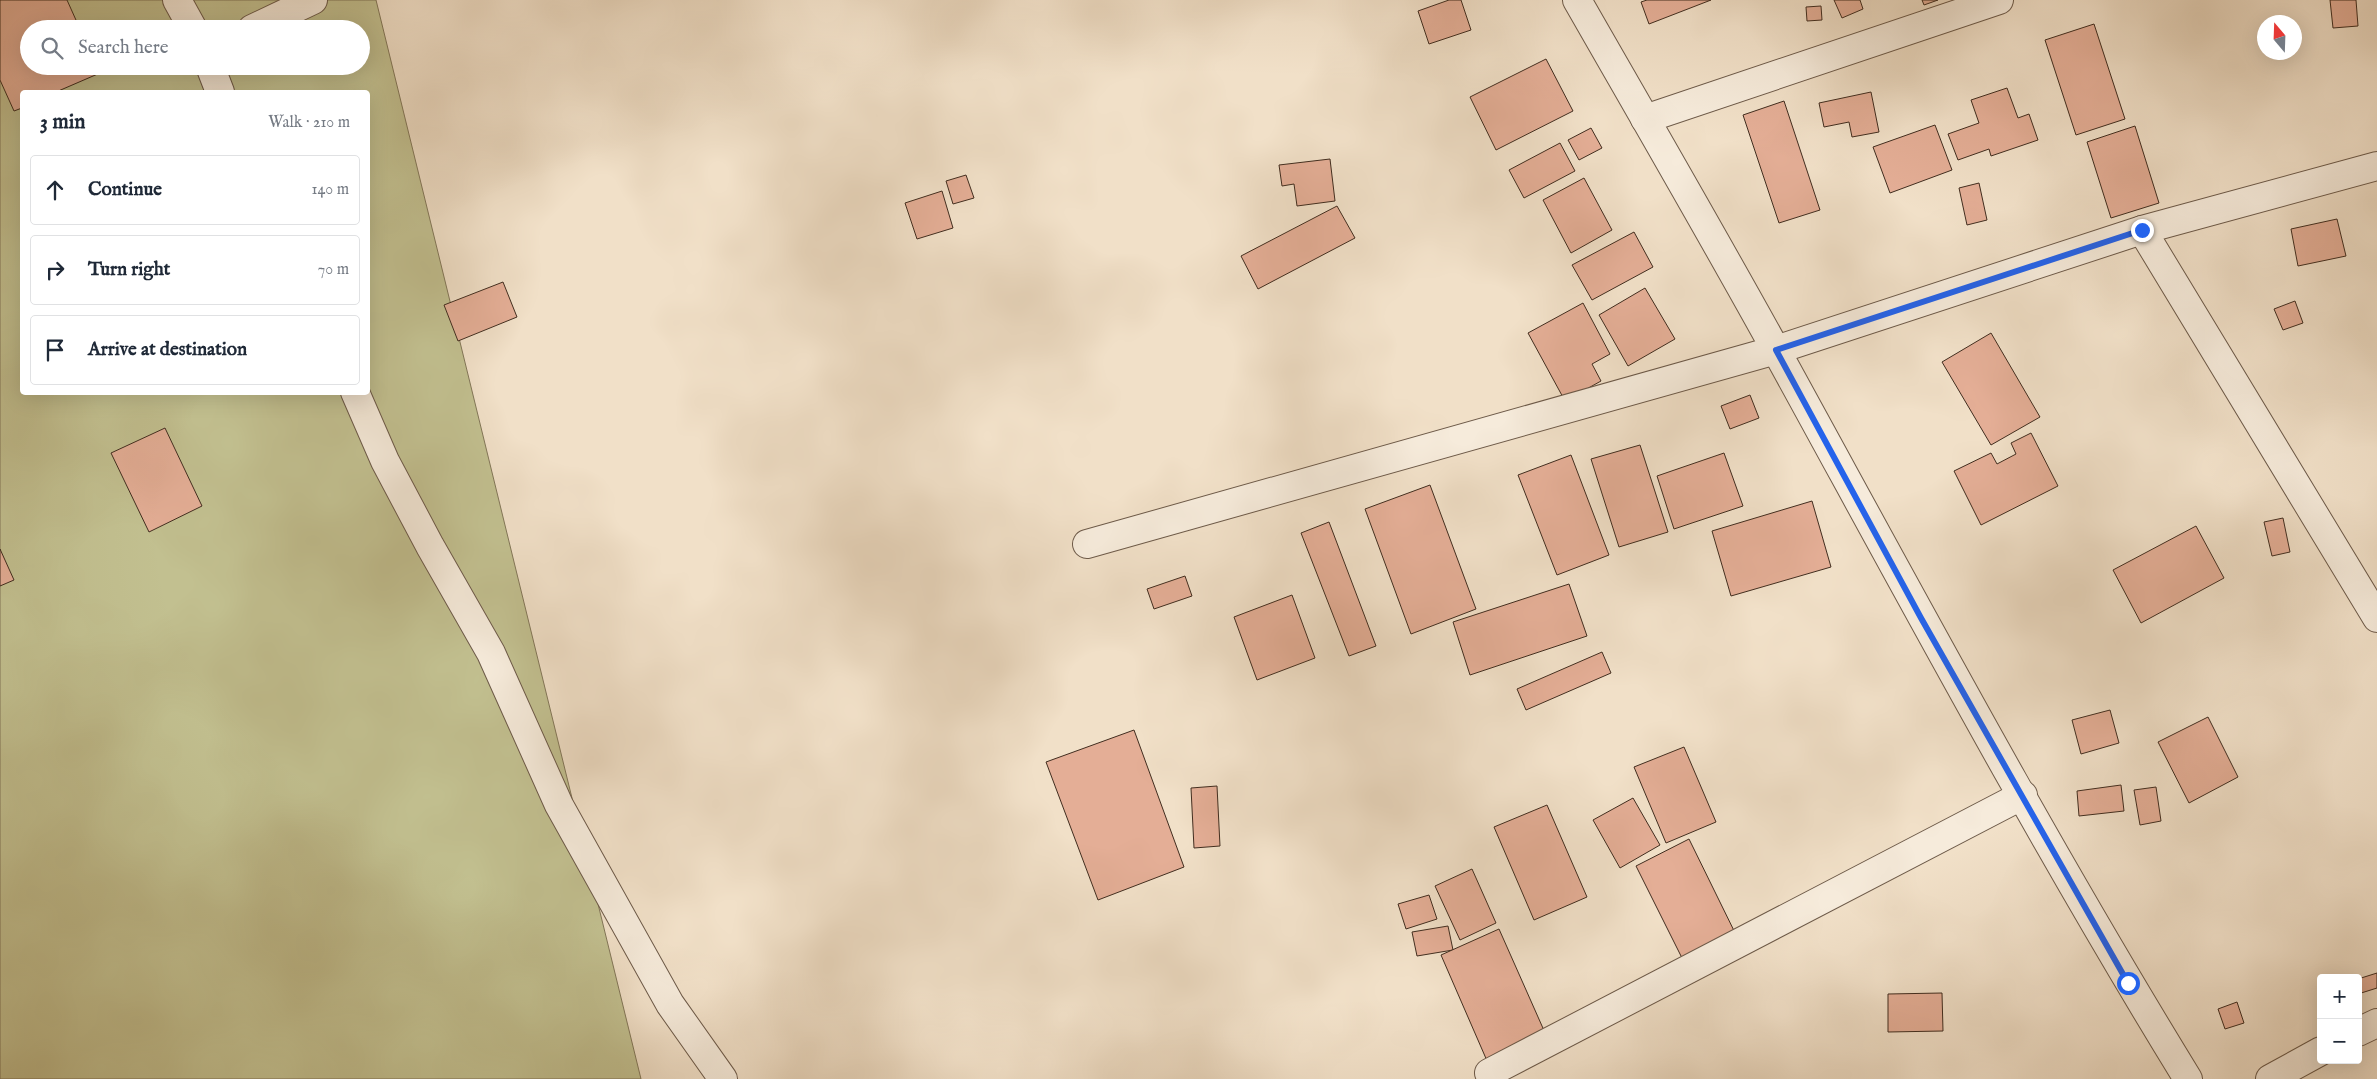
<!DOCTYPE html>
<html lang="en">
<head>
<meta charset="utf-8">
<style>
	body { margin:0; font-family:"IM FELL English",serif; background:#f2f2f3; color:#1f2937 }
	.controls { position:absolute; right:15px; bottom:15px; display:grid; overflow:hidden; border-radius:5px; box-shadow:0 5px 20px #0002 }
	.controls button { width:45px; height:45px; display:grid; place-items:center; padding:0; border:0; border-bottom:1px solid #e0e1e3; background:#fff; color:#1f2937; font:25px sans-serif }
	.compass { position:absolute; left:2257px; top:15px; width:45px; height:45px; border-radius:50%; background:#fff; box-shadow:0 5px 20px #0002; rotate:341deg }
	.stop { position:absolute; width:15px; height:15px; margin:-11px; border:4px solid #2563eb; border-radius:50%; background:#fff }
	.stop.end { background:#2563eb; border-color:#fff; box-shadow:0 1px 5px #0008 }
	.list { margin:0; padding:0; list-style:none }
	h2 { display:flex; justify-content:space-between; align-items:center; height:65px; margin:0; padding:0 20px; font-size:21px }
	h2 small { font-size:16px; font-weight:400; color:#747a83 }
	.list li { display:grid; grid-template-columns:32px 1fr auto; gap:15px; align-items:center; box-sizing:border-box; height:70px; margin:0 10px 10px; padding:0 10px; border:1px solid #e0e1e3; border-radius:5px }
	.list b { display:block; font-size:19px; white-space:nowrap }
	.list em { font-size:16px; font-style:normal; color:#747a83 }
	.icon { flex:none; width:28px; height:28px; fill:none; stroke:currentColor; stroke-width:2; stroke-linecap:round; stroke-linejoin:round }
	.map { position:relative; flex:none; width:2377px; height:1079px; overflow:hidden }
	.search { position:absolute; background:#fff; box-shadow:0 5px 20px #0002; left:20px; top:20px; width:350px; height:55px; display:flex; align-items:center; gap:12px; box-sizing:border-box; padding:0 18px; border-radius:28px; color:#747a83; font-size:19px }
	.panel { position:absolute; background:#fff; box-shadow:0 5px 20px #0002; left:20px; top:90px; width:350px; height:305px; border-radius:5px }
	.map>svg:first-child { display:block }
	.green { fill:#c2c090; stroke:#827658; fill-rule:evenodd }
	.building { fill:#e4ae96; stroke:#412d1f }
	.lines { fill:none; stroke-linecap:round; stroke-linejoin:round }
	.street-casing { stroke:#6d5a49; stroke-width:30 }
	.street { stroke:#f6ebdb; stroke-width:28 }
	.route { stroke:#2563eb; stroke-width:6 }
</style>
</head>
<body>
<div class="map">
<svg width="2377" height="1079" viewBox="0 0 2377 1079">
	<rect width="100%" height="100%" fill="#f1e0c8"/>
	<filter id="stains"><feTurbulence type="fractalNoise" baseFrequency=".004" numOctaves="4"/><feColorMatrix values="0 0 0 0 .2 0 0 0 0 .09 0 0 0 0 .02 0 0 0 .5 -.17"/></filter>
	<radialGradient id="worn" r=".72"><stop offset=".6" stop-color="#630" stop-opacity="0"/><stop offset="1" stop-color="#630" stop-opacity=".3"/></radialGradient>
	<path class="green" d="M0,0H376L641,1079H0ZM29,29H361V66H29ZM22,92H368V392H22Z"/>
	<g class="building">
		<path d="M0,0H67L80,29H29V66H97L100,73L56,92H22V108L14,111L0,80Z"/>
		<path d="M1449,0H1461L1471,30L1429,44L1418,11Z"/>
		<path d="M1647,0H1711L1649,24L1641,2Z"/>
		<path d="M1834,0H1860L1863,9L1842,18Z"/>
		<path d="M1922,0H1938L1924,5Z"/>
		<path d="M2330,0H2356L2358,26L2333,28Z"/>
		<path d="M1821,6L1822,20L1807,21L1806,7Z"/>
		<path d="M2094,24L2125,119L2076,135L2045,40Z"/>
		<path d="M1546,59L1573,111L1496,150L1470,97Z"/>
		<path d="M2007,88L2018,118L2029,114L2038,140L1991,156L1989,149L1958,160L1948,134L1979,123L1971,100Z"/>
		<path d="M1871,92L1879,132L1852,137L1849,122L1824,127L1819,103Z"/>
		<path d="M1784,101L1820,210L1779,223L1743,115Z"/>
		<path d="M1935,125L1952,170L1890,193L1873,147Z"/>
		<path d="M2135,126L2159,203L2111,218L2087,142Z"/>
		<path d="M1591,128L1602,148L1579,160L1568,140Z"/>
		<path d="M1560,143L1575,171L1524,198L1509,170Z"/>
		<path d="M1330,159L1335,201L1297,206L1294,184L1282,186L1279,165Z"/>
		<path d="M966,175L974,198L953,204L946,181Z"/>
		<path d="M1584,178L1612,230L1571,253L1543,200Z"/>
		<path d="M1979,183L1987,220L1967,225L1959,188Z"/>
		<path d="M942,191L953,228L917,239L905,203Z"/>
		<path d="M1337,206L1355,238L1258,289L1241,256Z"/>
		<path d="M2337,219L2346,256L2298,266L2291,229Z"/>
		<path d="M1634,232L1653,267L1592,300L1572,265Z"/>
		<path d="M503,282L517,317L458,341L444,305Z"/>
		<path d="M1645,288L1675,339L1628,366L1599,315Z"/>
		<path d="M2295,301L2303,323L2283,330L2274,309Z"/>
		<path d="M1583,303L1610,354L1592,364L1601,381L1565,401L1528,333Z"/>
		<path d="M1991,333L2040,417L1991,445L1942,362Z"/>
		<path d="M1750,395L1759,418L1730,429L1721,406Z"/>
		<path d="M165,428L202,506L149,532L111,453Z"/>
		<path d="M2031,433L2058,486L1981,525L1954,471L1991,453L1997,464L2016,454L2011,443Z"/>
		<path d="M1640,445L1668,532L1619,547L1591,459Z"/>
		<path d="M1724,453L1743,506L1674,529L1657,476Z"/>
		<path d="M1571,455L1609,555L1557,575L1518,475Z"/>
		<path d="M1430,485L1476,609L1411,634L1365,509Z"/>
		<path d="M1812,501L1831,567L1731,596L1712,531Z"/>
		<path d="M2283,518L2290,552L2272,556L2264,522Z"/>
		<path d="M1329,522L1376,646L1349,656L1301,533Z"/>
		<path d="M2196,526L2224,578L2141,623L2113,570Z"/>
		<path d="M0,549L14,580L0,586Z"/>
		<path d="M1185,576L1192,596L1154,609L1147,589Z"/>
		<path d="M1569,584L1587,636L1470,675L1453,622Z"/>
		<path d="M1292,595L1315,658L1257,680L1234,617Z"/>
		<path d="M1602,652L1611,673L1526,710L1517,689Z"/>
		<path d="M2110,710L2119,743L2081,754L2072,720Z"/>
		<path d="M2208,717L2238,777L2189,803L2158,742Z"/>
		<path d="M1134,730L1184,867L1098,900L1046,762Z"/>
		<path d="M1684,747L1716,822L1666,843L1634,767Z"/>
		<path d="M2121,785L2124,811L2079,816L2077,791Z"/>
		<path d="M1217,786L1220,846L1194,848L1191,788Z"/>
		<path d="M2156,787L2161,821L2140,825L2134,790Z"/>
		<path d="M1633,798L1660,845L1620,868L1593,820Z"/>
		<path d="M1547,805L1587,897L1534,920L1494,827Z"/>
		<path d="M1689,839L1742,947L1689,972L1636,866Z"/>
		<path d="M1472,869L1496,923L1460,940L1435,886Z"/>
		<path d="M1429,895L1437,919L1406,929L1398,904Z"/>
		<path d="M1448,926L1453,950L1417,956L1412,932Z"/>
		<path d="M1499,929L1550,1044L1491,1070L1441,955Z"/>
		<path d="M2377,973V988L2358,994V979Z"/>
		<path d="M1942,993L1943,1031L1888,1032V994Z"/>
		<path d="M2237,1002L2244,1023L2225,1029L2218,1009Z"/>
	</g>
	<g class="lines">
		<g class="street-casing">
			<g id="street">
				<path d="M177,0L193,29"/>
				<path d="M1577,0C1644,117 1712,234 1777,352C1911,596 2042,842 2188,1079"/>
				<path d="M252,29L313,0"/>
				<path d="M210,66L220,92"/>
				<path d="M1645,119L1999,0"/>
				<path d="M2142,230L2377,618"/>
				<path d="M355,392L385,461L430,546L491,653L559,805L670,1004L723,1079"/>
				<path d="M1087,544L1776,350L2142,230L2377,166"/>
				<path d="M2358,1032L2377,1023"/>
				<path d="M1489,1073L2023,795"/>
				<path d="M2270,1079L2321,1051"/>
			</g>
		</g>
		<use href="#street" class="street"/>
	</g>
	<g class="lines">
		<path class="route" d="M2128,983L1921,618L1776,350L2142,230"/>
	</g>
	<rect width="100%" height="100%" filter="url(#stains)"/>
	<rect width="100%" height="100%" fill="url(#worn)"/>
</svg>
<div class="controls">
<button>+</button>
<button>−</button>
</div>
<svg class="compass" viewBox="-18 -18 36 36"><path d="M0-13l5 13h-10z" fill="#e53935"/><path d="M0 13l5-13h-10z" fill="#747a83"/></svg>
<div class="stop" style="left:2128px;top:983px"></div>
<div class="stop end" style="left:2142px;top:230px"></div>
<div class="search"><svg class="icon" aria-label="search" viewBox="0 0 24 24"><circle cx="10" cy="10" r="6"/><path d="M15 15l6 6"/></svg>Search here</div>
<section class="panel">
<h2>3 min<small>Walk · 210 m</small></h2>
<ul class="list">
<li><svg class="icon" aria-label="ahead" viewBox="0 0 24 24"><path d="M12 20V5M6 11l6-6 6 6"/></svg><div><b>Continue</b></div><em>140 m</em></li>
<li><svg class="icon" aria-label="right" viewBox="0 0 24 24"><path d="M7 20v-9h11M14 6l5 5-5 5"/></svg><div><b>Turn right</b></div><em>70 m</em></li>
<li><svg class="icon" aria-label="arrive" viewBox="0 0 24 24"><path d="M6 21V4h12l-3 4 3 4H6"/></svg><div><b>Arrive at destination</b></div></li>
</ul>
</section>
</div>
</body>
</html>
